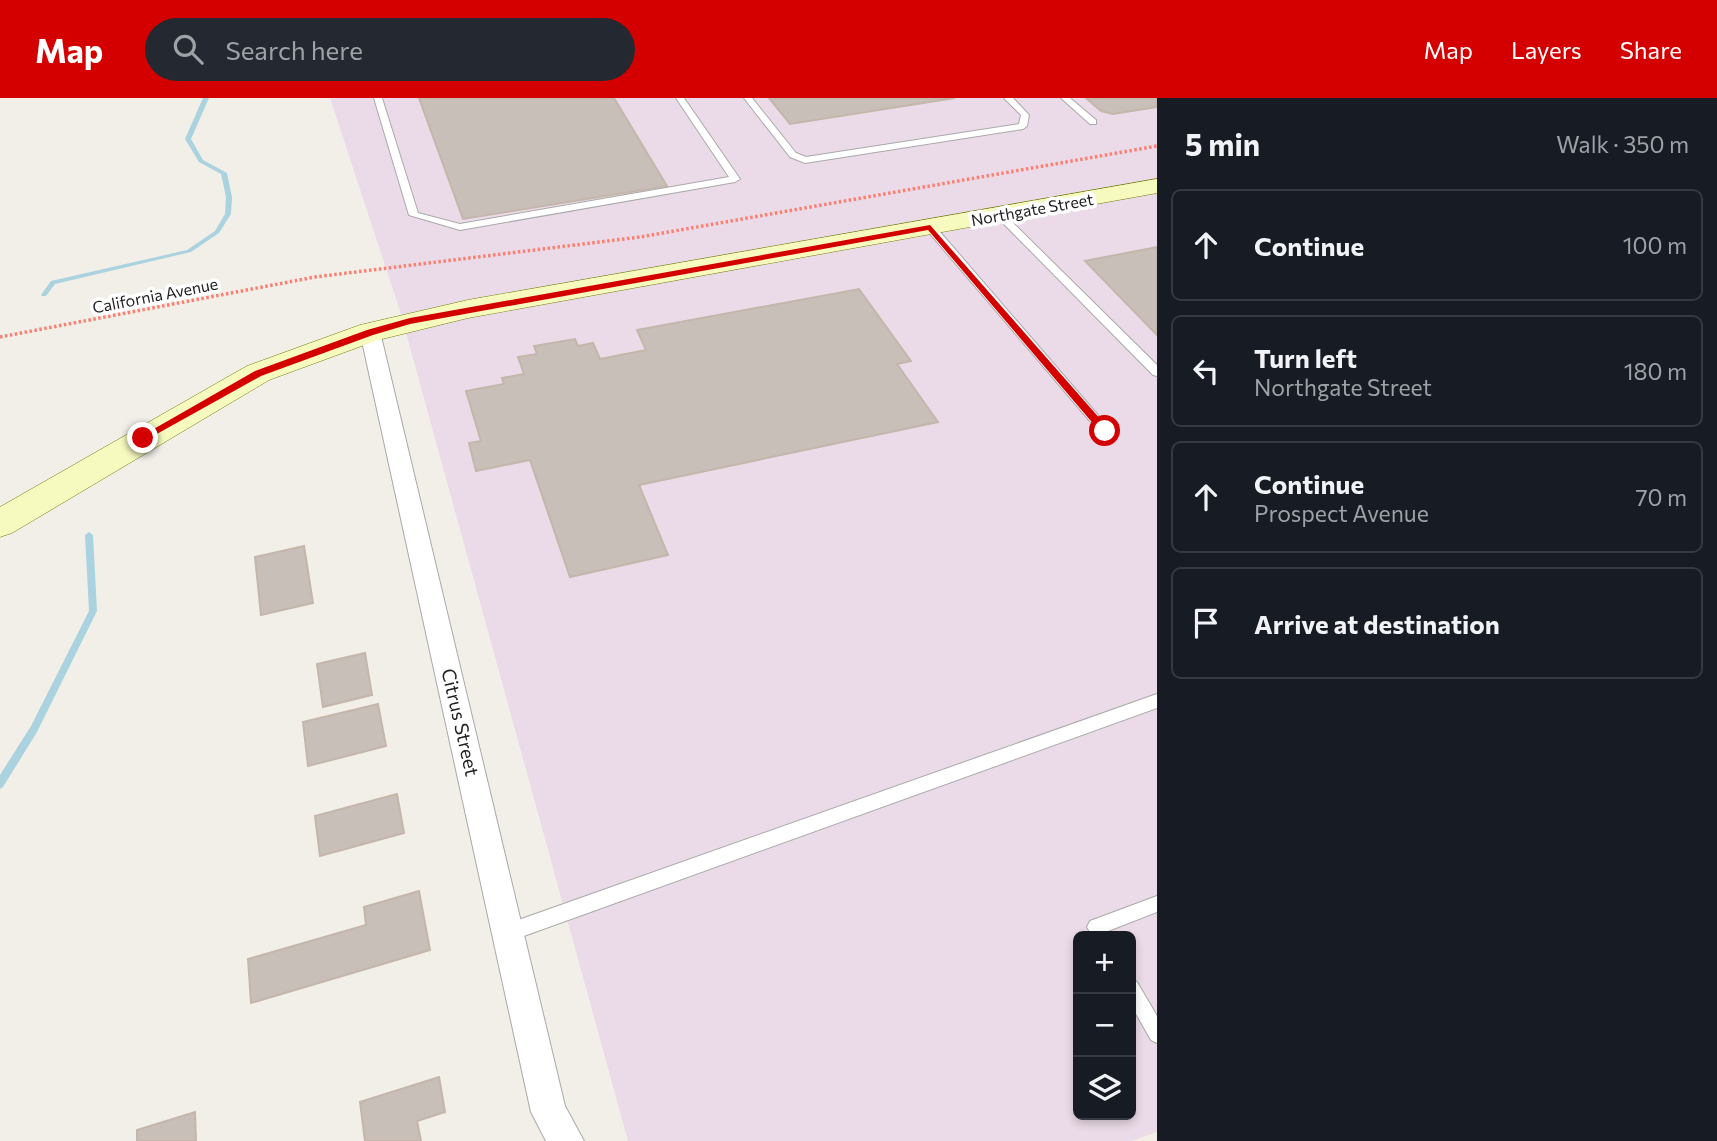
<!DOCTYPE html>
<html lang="en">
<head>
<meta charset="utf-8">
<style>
	body { margin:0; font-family:Commissioner,sans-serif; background:#242831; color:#f1f3f6 }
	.controls { position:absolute; right:21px; bottom:21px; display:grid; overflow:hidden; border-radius:10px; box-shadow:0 4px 10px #0003 }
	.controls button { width:63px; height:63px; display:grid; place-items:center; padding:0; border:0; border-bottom:2px solid #363941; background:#171b24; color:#f1f3f6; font:35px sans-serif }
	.stop { position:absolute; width:21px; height:21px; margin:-16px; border:5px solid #d40000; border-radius:50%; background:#fff }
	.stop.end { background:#d40000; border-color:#fff; box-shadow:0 2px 7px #0008 }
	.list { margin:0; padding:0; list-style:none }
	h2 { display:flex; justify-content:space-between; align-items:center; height:91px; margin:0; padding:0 28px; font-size:30px }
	h2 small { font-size:23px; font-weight:400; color:#9ea1a6 }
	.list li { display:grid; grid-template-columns:46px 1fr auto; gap:21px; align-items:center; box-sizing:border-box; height:112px; margin:0 14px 14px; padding:0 14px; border:2px solid #363941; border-radius:10px }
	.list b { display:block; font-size:26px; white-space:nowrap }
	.list p { margin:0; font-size:23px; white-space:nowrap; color:#9ea1a6 }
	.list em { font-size:23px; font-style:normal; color:#9ea1a6 }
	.icon { flex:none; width:38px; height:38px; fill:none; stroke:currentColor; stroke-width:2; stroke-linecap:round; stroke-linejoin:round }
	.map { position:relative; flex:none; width:1157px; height:1043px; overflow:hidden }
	header { display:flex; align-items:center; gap:42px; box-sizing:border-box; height:98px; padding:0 35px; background:#d40000; color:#fff }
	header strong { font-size:33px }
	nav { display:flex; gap:38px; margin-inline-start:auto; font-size:24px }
	.search { width:490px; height:63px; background:#242831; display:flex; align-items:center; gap:18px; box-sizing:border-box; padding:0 24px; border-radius:38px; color:#9ea1a6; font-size:26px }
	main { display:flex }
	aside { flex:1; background:#171b24 }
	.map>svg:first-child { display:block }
	.industrial { fill:#ebdbe8; fill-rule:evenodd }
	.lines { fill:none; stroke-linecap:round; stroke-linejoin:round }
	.stream { fill:#aad3df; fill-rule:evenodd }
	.building { fill:#c7bfb8; stroke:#c4b6ab; stroke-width:2 }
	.lane-casing { stroke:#a9a9a9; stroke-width:2 }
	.street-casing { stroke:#a9a9a9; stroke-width:2 }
	.secondary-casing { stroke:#707d05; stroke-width:1 }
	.path { stroke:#fa8072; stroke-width:3.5; stroke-dasharray:2.5 2.5; stroke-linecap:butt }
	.lane { fill:#fff; fill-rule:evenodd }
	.street { fill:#fff; fill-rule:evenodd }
	.secondary { fill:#f7fabf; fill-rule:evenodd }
	.route { fill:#d40000 }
	.labels { text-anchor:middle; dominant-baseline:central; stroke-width:7; stroke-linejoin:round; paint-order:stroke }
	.far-street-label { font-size:16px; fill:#222; stroke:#fff }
	.street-label { font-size:19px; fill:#222; stroke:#fff }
</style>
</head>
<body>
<header>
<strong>Map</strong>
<div class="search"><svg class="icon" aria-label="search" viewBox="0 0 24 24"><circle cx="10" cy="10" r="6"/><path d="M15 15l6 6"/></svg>Search here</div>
<nav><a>Map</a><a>Layers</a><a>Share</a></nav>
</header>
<main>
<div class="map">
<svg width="1157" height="1043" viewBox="0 0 1157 1043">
	<rect width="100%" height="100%" fill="#f2efe9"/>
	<path class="industrial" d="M330,0H1157V1034L1131,1043H628L400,213ZM1078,838H1131V1017H1078Z"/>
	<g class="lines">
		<g class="stream">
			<path d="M203,0H209L191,41L203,62L227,75L232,99L231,116L219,135L191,154L55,186L46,198H42L41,197L51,183L187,152L215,133L225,116L226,99L221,76L199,64L185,41Z"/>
			<path d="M89,434L93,437L97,513L37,634L3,689L0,691V677L31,628L89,513L85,437Z"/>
		</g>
	</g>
	<g class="building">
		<path d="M419,0H614L667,88L463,121Z"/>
		<path d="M769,0H955L790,26Z"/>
		<path d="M1086,0H1157V9L1113,16L1101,13Z"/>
		<path d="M1157,149V237L1085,163Z"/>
		<path d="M859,191L911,263L897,266L938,324L639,387L668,457L570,479L530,362L476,373L469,345L481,343L466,293L504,286L502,280L524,276L518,259L537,256L534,248L575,241L578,248L593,245L600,261L646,252L637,232Z"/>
		<path d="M304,448L313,505L261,517L255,459Z"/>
		<path d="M365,555L372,597L323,609L317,566Z"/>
		<path d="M378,606L386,648L308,668L303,624Z"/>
		<path d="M397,696L404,735L320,758L315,718Z"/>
		<path d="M419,793L430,852L251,905L248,861L366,827L364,809Z"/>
		<path d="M439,979L445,1014L417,1023L421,1043H365L360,1004Z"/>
		<path d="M195,1014L196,1043H137V1032Z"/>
	</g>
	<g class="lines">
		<g class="lane-casing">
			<g id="lane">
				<path d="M374,0H382L418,115L460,126L729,79L676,0H684L740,81L735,84L460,132L409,117Z"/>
				<path d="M744,0H752L796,55L806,59L1019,26L1021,17L1004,0H1013L1029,17L1027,28L1023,31L805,65L790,59Z"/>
				<path d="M1061,0H1070L1096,22V26H1090Z"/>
				<path d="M997,115H1003L1157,267V278L1153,277L997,119Z"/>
				<path d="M926,127H934L1109,330L1111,333L1109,336H1101L926,131Z"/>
				<path d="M1157,596V610L510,843L504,840L501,834L504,828L510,825Z"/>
				<path d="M1157,798V814L1108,833L1110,838H1092L1087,829L1090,823Z"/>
				<path d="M1131,881L1137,884L1157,918V945L1151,942L1131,907Z"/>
			</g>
		</g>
		<g class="street-casing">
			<path id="street" d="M370,227L377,229L380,234L565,1008L584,1043H546L531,1014L360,234L363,229Z"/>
		</g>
		<g class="secondary-casing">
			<path id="secondary" d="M1157,81V95L468,220L378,242L269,282L12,435L0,439V409L247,268L360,227L468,202Z"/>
		</g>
		<path class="path" d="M0,239L315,179L640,139L1157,48"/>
		<use href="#lane" class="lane"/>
		<use href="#street" class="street"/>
		<use href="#secondary" class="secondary"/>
	</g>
	<path class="route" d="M930,127L1109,331V336H1102L928,132L410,226L373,237L261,278L146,342L138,340L255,273L367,232L410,220Z"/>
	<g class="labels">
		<g class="far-street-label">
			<text transform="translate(1032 111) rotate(-10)">Northgate Street</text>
			<text transform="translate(155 197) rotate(-11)">California Avenue</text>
		</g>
		<g class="street-label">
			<text transform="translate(461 624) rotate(77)">Citrus Street</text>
		</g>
	</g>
</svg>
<div class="controls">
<button>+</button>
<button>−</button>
<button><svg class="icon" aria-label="layers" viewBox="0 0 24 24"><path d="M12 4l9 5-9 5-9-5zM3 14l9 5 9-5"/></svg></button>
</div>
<div class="stop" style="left:1105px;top:333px"></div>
<div class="stop end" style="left:143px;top:340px"></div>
</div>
<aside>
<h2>5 min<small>Walk · 350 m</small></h2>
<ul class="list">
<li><svg class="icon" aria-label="ahead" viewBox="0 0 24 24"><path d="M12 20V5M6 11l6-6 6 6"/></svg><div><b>Continue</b></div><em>100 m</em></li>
<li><svg class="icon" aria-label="left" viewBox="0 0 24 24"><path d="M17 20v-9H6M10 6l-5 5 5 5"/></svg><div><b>Turn left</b><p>Northgate Street</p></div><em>180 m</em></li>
<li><svg class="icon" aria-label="ahead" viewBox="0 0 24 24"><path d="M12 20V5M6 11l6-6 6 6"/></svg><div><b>Continue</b><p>Prospect Avenue</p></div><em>70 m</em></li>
<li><svg class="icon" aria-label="arrive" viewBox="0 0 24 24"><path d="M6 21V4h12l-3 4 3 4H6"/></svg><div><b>Arrive at destination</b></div></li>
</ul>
</aside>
</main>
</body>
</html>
